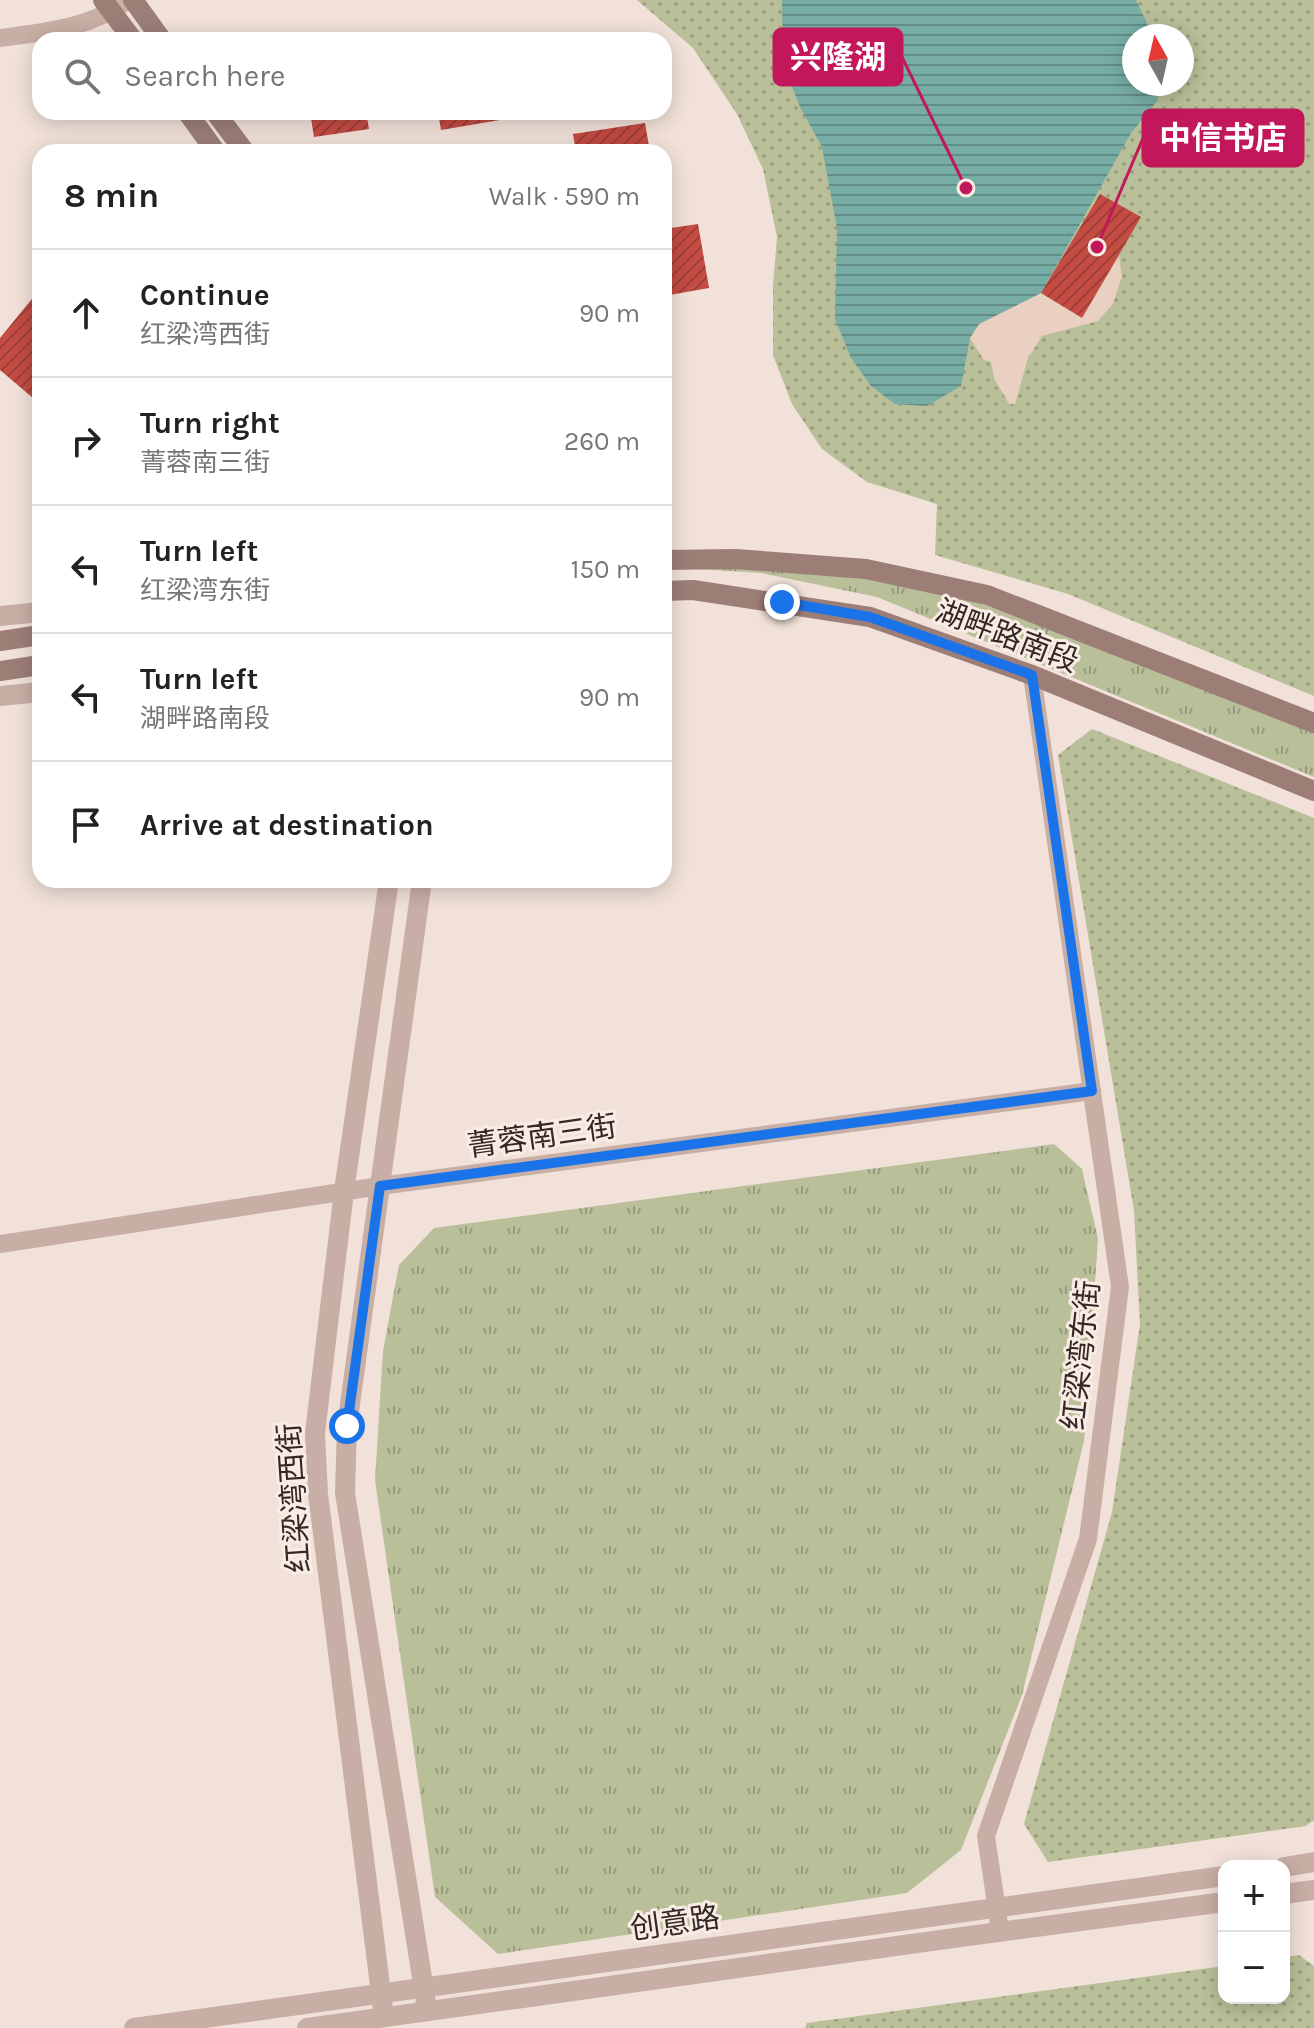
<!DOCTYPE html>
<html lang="en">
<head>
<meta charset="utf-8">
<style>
	body { margin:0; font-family:Karla,"Noto Sans SC",sans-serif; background:#f6f6f6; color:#222 }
	.controls { position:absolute; right:24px; bottom:24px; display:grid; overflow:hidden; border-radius:16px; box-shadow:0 4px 20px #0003 }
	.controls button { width:72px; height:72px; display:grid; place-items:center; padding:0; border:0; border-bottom:2px solid #e0e0e0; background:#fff; color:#222; font:40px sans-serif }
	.compass { position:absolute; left:1122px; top:24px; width:72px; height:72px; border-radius:50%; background:#fff; box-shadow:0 4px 20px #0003; rotate:352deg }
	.stop { position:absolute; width:24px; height:24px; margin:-18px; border:6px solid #1a73e8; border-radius:50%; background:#fff }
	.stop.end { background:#1a73e8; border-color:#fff; box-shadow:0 2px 8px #0008 }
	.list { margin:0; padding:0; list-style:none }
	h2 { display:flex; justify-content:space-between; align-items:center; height:104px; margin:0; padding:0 32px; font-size:34px }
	h2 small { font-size:26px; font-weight:400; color:#767676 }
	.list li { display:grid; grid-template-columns:52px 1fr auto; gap:24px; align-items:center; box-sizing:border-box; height:128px; padding:0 32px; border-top:2px solid #e0e0e0 }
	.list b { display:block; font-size:30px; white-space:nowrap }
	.list p { margin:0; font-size:26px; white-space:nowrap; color:#767676 }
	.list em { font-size:26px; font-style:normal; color:#767676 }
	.icon { flex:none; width:44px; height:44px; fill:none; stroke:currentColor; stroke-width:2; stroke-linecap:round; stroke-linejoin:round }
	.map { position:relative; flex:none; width:1314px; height:2028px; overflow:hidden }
	.search { position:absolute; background:#fff; box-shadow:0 4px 20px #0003; left:32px; top:32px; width:640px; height:88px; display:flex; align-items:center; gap:20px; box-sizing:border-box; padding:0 28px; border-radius:24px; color:#767676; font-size:30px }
	.panel { position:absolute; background:#fff; box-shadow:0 4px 20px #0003; left:32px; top:144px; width:640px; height:744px; border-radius:24px }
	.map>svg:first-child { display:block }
	.grass { fill:url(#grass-tufts) }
	.park { fill:url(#park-dots); fill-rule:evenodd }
	.plaza { fill:#e9d0c0 }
	.water { fill:url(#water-rules) }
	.building { fill:url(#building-hatch) }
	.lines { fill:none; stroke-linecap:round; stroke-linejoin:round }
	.minor { stroke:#c8afa5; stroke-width:18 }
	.tertiary { stroke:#c8afa5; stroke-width:20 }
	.secondary { stroke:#9c7e77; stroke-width:20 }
	.route { stroke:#1a73e8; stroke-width:10 }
	.labels { text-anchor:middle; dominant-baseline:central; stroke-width:6; stroke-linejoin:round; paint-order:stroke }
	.street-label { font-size:30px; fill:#342826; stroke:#f9ece5 }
	.leader { fill:none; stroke:#c2185b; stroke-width:3 }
	.callout-dot { fill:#c2185b; stroke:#f9ece5; stroke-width:3 }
	.callout { fill:#c2185b; stroke:#c2185b; stroke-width:3 }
	.callout-label { font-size:32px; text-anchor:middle; font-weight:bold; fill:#fff }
</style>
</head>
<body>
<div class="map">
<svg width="1314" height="2028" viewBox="0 0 1314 2028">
	<defs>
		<pattern id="grass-tufts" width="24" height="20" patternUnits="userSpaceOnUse" patternTransform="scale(2)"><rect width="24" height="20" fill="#b9bf99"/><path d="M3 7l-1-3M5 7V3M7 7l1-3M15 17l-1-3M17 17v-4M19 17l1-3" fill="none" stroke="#979b7d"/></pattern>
		<pattern id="park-dots" width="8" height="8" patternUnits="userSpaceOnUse" patternTransform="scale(2)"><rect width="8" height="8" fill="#b9bf99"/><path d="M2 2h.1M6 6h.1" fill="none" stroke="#979b7d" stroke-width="1.8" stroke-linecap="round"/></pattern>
		<pattern id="water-rules" width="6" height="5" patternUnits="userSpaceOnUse" patternTransform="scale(2)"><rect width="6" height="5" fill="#78ada6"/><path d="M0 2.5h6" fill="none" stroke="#638d87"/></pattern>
		<pattern id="building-hatch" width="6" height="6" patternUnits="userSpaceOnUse" patternTransform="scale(2)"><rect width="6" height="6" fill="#c44c43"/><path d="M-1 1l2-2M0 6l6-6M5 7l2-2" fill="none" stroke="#a03f38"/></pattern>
	</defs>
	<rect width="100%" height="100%" fill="#f1e1d9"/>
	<g class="grass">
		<path d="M763,566L864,578L974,601L1314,730V777L877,597L761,573L664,567Z"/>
		<path d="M1054,1144L1082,1169L1098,1239L1084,1441L1022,1695L961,1850L907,1893L498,1954L435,1897L375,1480L383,1351L399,1265L434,1228Z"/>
	</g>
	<g class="park">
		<path d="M637,0H1314V696L1068,594L935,555L937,504L867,482L822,449L792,404L773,355V286L777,237L763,169L737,114L693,48ZM1134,36H1182V84H1134Z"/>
		<path d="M1092,729L1314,818V1820L1306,1826L1048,1862L1024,1824L1112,1512L1140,1324L1134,1211L1058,755Z"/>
		<path d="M1299,1955L1314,1966V2028H805L807,2023L1224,1966V1998H1284V1957Z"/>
	</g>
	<path class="plaza" d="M1119,256L1122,276L1113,304L1098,321L1042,336L1028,358L1015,404H1009L994,378L991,362L984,360L970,338L979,324L1041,293L1082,317Z"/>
	<path class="water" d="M782,0H1136L1153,36H1134V84H1161L1157,101L1131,133L1041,293L979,324L970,338L961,386L927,406L895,404L871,386L851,358L835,319L837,228L822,147L800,107L783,63Z"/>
	<g class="building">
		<path d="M310,112H366L369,129L314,137Z"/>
		<path d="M438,112H499L500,120L441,130Z"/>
		<path d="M645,123L650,152H576L573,134Z"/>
		<path d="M1100,194L1141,217L1082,318L1041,293Z"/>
		<path d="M698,224L709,288L664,296V229Z"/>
		<path d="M40,289V404L0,370V338Z"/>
	</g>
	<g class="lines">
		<g class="minor">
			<path d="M0,38C45,32 91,28 128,0"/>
			<path d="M0,1244L380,1186L1092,1091"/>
			<path d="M1000,1931L986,1836L1088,1539L1120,1287L1032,675"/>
		</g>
		<g class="tertiary">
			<path d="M0,616L40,612"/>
			<path d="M0,696L40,692"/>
			<path d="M422,880L347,1426L345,1493L427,2009"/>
			<path d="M1284,1867L1314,1862"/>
			<path d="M1284,1894L1314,1890"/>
			<path d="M384,2017L318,1494L315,1433L344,1191L389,880"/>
			<path d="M134,2028L1224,1876"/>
			<path d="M307,2028C612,1985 918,1942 1224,1902"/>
		</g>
		<g class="secondary">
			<path d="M103,0L133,40"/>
			<path d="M133,0L162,40"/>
			<path d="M187,112L216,152"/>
			<path d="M215,112L245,152"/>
			<path d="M664,560L736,559L866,569L987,595L1314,723"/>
			<path d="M664,591L693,590L870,617L1032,675L1314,791"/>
			<path d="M0,641L40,635"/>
			<path d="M0,671L40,665"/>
		</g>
	</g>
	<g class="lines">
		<path class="route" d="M347,1426L380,1186L1092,1091L1032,675L870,617L782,602"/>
	</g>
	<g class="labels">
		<g class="street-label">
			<text transform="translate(1007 636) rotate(21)">湖畔路南段</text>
			<text transform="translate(542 1136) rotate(-8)">菁蓉南三街</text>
			<text transform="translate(1081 1355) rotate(-84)">红梁湾东街</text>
			<text transform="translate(294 1498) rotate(-94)">红梁湾西街</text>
			<text transform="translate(675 1923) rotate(-8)">创意路</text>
		</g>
	</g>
	<path class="leader" d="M966 188L902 57M1097 247L1143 138"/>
	<g class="callout-dot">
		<circle cx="966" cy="188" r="8"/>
		<circle cx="1097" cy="247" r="8"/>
	</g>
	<g class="callout">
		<rect x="774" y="29" width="128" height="56" rx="8"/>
		<rect x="1143" y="110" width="160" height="56" rx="8"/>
	</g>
	<g class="callout-label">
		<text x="838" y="68">兴隆湖</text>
		<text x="1223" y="149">中信书店</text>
	</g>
</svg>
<div class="controls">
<button>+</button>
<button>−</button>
</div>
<svg class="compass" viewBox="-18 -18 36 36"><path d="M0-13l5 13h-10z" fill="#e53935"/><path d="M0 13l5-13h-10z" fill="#767676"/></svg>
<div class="stop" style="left:347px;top:1426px"></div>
<div class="stop end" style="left:782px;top:602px"></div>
<div class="search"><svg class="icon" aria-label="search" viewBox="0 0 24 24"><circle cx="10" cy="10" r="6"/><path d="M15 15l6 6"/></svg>Search here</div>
<section class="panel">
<h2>8 min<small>Walk · 590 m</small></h2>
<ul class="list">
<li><svg class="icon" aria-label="ahead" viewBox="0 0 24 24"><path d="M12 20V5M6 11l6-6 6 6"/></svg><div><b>Continue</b><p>红梁湾西街</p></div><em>90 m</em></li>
<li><svg class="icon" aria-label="right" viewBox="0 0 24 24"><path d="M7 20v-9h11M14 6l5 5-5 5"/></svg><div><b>Turn right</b><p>菁蓉南三街</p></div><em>260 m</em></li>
<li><svg class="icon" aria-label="left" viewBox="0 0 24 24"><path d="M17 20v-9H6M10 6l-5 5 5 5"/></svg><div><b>Turn left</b><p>红梁湾东街</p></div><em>150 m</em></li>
<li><svg class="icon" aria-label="left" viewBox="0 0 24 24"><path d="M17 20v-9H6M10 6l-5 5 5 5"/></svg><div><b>Turn left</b><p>湖畔路南段</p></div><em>90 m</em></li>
<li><svg class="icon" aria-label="arrive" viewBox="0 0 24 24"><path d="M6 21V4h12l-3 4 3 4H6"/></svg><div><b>Arrive at destination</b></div></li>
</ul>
</section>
</div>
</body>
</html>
